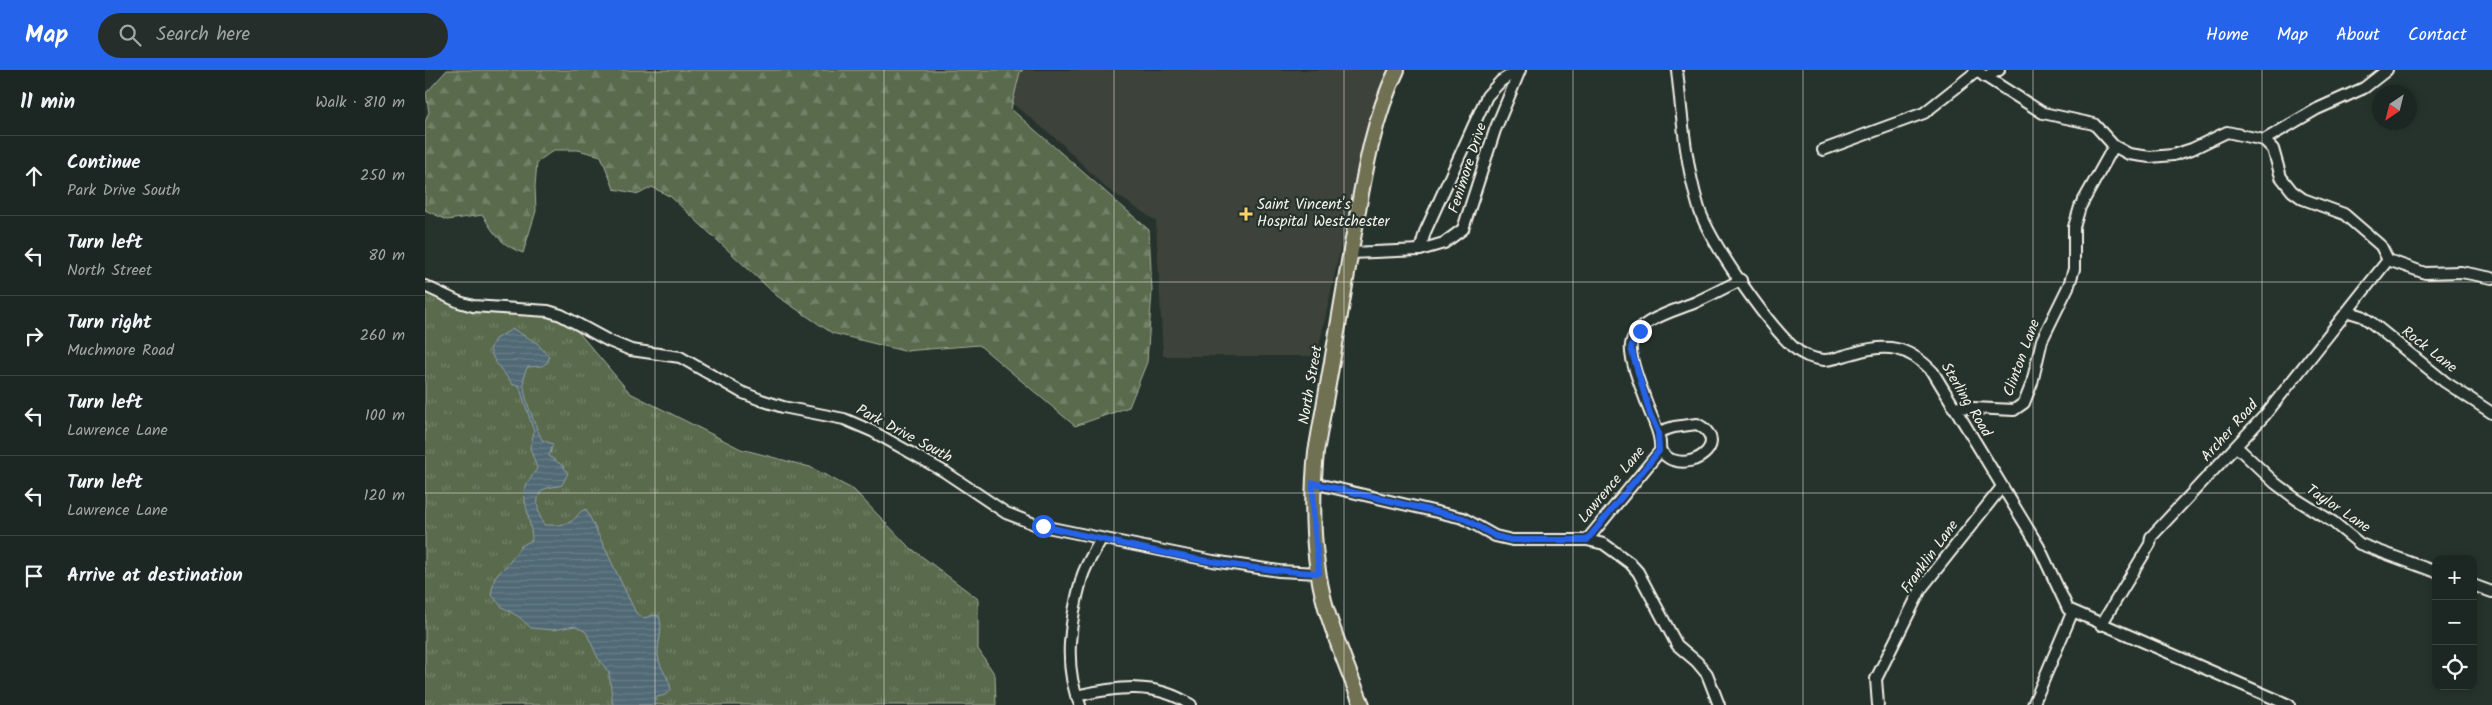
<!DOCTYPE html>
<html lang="en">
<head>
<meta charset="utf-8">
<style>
	body { margin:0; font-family:Kalam,sans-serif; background:#252e2a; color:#f1f3f6 }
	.controls { position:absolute; right:15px; bottom:15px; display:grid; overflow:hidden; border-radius:10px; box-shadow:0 2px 8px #0003 }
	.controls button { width:45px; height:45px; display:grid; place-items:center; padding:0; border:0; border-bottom:1px solid #3a4340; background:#1c2622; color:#f1f3f6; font:25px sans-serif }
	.compass { position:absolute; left:1947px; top:15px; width:45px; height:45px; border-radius:50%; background:#1c2622; box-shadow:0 2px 8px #0003; rotate:215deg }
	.stop { position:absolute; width:15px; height:15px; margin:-11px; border:4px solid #2563eb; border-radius:50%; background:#fff }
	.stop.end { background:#2563eb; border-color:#fff; box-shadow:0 1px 5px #0008 }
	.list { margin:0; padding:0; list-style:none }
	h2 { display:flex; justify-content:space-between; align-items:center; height:65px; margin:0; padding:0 20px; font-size:21px }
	h2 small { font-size:16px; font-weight:400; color:#a0a5a5 }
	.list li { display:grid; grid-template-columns:32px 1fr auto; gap:15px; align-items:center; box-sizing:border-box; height:80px; padding:0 20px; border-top:1px solid #3a4340 }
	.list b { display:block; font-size:19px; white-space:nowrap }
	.list p { margin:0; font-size:16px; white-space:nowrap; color:#a0a5a5 }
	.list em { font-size:16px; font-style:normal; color:#a0a5a5 }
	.icon { flex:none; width:28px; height:28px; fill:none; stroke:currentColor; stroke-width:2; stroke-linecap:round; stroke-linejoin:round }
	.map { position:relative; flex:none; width:2067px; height:635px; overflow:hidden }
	header { display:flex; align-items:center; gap:30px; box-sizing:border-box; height:70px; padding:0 25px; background:#2563eb; color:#fff }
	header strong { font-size:24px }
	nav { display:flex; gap:28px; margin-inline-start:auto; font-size:18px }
	.search { width:350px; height:45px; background:#252e2a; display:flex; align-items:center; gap:12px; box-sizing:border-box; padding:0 18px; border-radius:28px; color:#a0a5a5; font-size:19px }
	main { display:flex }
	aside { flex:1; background:#1c2622 }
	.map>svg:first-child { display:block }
	.built { fill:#3c433a }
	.grass { fill:url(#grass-tufts); stroke:#a7ae9b }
	.forest { fill:url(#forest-firs); stroke:#a7ae9b }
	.water { fill:url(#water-rules); stroke:#929fa3 }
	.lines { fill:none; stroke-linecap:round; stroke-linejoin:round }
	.minor-casing { stroke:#f4f1e8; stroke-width:14 }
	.major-casing { stroke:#f4f1e8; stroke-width:18 }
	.minor { stroke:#26332d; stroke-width:10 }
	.major { stroke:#706f52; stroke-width:14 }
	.route { stroke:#2563eb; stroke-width:6 }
	.grid { fill:none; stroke:#f4f1e8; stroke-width:1; stroke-opacity:0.55 }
	.poi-dot { fill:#ffd166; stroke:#26332d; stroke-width:2 }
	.labels { text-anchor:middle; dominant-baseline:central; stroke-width:4.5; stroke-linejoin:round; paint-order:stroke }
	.street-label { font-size:15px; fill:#f4f1e8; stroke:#26332d }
	.poi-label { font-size:15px; fill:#f4f1e8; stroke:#26332d; text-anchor:start }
</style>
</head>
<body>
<header>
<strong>Map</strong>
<div class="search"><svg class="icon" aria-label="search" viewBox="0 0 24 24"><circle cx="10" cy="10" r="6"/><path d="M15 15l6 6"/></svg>Search here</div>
<nav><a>Home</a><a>Map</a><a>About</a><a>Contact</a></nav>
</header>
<main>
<aside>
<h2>11 min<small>Walk · 810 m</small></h2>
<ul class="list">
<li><svg class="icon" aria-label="ahead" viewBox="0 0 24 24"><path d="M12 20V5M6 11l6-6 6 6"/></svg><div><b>Continue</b><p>Park Drive South</p></div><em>250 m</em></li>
<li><svg class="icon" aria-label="left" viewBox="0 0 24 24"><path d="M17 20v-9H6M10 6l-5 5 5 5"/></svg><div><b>Turn left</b><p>North Street</p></div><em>80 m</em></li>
<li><svg class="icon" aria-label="right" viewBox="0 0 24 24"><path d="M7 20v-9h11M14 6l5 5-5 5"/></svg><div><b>Turn right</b><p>Muchmore Road</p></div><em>260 m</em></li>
<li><svg class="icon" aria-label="left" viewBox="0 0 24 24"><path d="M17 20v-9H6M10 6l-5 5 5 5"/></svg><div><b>Turn left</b><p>Lawrence Lane</p></div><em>100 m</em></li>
<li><svg class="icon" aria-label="left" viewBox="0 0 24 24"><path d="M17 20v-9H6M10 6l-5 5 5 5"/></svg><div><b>Turn left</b><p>Lawrence Lane</p></div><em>120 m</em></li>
<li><svg class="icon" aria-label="arrive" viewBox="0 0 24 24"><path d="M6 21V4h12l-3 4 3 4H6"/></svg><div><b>Arrive at destination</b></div></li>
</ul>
</aside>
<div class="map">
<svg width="2067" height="635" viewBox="0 0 2067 635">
	<defs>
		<pattern id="grass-tufts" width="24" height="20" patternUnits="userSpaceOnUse" patternTransform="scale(1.25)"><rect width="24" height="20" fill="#5a6b4e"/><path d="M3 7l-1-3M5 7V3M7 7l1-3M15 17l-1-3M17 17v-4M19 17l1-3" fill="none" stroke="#728168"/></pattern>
		<pattern id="forest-firs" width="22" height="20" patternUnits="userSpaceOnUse" patternTransform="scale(1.25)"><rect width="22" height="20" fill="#5a6b4e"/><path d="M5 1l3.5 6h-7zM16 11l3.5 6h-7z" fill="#728168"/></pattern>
		<pattern id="water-rules" width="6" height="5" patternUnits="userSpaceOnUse" patternTransform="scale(1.25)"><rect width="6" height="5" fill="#506975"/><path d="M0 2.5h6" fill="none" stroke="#6a7f89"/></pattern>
	</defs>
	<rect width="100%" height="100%" fill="#26332d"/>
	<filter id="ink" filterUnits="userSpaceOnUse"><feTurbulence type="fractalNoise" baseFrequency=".02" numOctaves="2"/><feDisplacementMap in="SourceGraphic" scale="10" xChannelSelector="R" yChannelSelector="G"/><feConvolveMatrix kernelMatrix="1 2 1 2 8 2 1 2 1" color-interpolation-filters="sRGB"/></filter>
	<g filter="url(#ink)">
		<path class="built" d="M546,0H965L940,64L892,286H738L731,151L681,118L634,71Z"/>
		<path class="grass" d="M0,219L36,237L121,244L148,256L205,323L316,379L385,397L429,420L483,476L553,529V579L570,605L571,635H0Z"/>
		<path class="forest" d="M22,0H598L595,2L586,39L724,160L727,221L722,292L704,337L650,356L554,275L479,281L407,263L352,226L246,127L227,117L214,124L189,119L176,86L153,80H129L112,92L110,116L111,141L98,183C78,176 68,164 58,145L22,150L0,140V52L4,42L1,23Z"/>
		<path class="water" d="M88,259L112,273L124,287L123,292L117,296L103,297C90,312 110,354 117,370L128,374L124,386L138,396L143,403L137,415C132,417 122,417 118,420C108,428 114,446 119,455C129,455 136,456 145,452C152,449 153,441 161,439L211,543L219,548L228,545L234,546C239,560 232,572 233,586C235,600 245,608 246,620L240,625L232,627L231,635H188L184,603L173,588L161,562L150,556L128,560L106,558L94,547L77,537L66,524L70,507L84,493L96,476L107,470C107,457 97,426 100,419C102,411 109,405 112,398L105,378L109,362L94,315H88C79,302 69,294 65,279L70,269Z"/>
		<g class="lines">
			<g class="minor-casing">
				<g id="minor">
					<path d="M1252,0C1257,45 1260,91 1273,135C1282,169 1342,253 1368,277C1376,284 1388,289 1399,290C1409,290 1420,285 1429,283C1462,273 1483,276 1508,302L1614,477L1643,539L1864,635"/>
					<path d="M1550,0L1618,43L1669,54L1689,76L1704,84L1725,87L1748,85L1767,79L1802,62L1839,70L1848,79L1856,107L1867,121L1878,129L1919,144L1956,176L1963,190L2000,203L2036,202L2067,208"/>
					<path d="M1560,7L1574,0"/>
					<path d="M1839,70L1892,39L1939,18L1962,0"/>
					<path d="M1398,80L1499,43L1552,1"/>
					<path d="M995,180L1000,162L1062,26L1076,11L1093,0"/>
					<path d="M926,183L995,180L1019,173L1038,159L1070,60L1095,0"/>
					<path d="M0,216L34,232L48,236L123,241L136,245L184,271L206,280L255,287L316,322L336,330L358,337L419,349L447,361L520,402L581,443L612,455L788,491L854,501L893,503"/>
					<path d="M1924,242L1937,246L1947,253L2020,312L2067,343"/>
					<path d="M1528,337L1589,340L1599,333L1607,313L1617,270L1644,215L1649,199V157L1655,137L1689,76"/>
					<path d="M1233,362L1249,357L1272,354C1305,371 1272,399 1248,390C1243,389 1239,384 1235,381"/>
					<path d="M1812,377L1850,413L1871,429L1908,452L1935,474L2011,502"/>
					<path d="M888,413L1038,448L1070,466L1087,470H1162L1179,474L1205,493L1213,502L1252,575L1272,592L1282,604L1294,635"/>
					<path d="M1162,470L1235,381C1237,365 1227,349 1222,334C1217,319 1204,290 1206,275C1209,250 1253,240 1271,232C1286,225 1301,217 1316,210"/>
					<path d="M2048,515L2067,522"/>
					<path d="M1676,555L1725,474L1726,467L1840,345L1963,190"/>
					<path d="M651,626C691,617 730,611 766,635"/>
					<path d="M655,635C637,595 646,547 657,507C661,494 670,481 676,469"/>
					<path d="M1453,635L1451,609L1496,519L1576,418"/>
					<path d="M1608,635L1647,543"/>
				</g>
			</g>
			<g class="major-casing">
				<path id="major" d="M937,635C924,603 911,571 901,538C887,488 886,433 891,382C903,315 915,247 926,180C937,120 945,55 972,0"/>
			</g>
			<use href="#minor" class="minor"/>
			<use href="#major" class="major"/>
		</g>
	</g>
	<g class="lines" filter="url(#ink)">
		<path class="route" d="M618,456C708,476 801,500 894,503L888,443V413L1038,448L1070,466L1086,470H1162L1234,381L1233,362L1225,344L1206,278L1209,266L1215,261"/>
	</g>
	<path class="grid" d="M230,0V635M459,0V635M689,0V635M919,0V635M1148,0V635M1378,0V635M1608,0V635M1837,0V635M0,212H2067M0,423H2067"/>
	<path class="poi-dot" d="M818.5 136.5h5v5h5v5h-5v5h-5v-5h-5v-5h5z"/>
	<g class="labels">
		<g class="street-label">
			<text transform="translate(1043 98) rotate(-72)">Fenimore Drive</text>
			<text transform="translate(2004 280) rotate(38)">Rock Lane</text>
			<text transform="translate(1597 288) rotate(-70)">Clinton Lane</text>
			<text transform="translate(886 315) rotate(-80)">North Street</text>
			<text transform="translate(1541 330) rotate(59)">Sterling Road</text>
			<text transform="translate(1805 361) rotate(-48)">Archer Road</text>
			<text transform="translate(479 364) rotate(28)">Park Drive South</text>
			<text transform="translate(1187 415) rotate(-50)">Lawrence Lane</text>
			<text transform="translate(1913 439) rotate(34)">Taylor Lane</text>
			<text transform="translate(1505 487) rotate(-54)">Franklin Lane</text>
		</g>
		<g class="poi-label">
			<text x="832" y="135">Saint Vincent's<tspan x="832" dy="17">Hospital Westchester</tspan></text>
		</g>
	</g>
</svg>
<div class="controls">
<button>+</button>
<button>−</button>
<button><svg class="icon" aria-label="locate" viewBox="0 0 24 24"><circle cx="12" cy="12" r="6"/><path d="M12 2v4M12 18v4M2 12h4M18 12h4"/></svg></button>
</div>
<svg class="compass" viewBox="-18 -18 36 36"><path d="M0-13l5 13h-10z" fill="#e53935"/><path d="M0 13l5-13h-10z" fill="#a0a5a5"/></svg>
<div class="stop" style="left:618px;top:456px"></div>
<div class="stop end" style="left:1215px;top:261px"></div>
</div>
</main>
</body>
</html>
